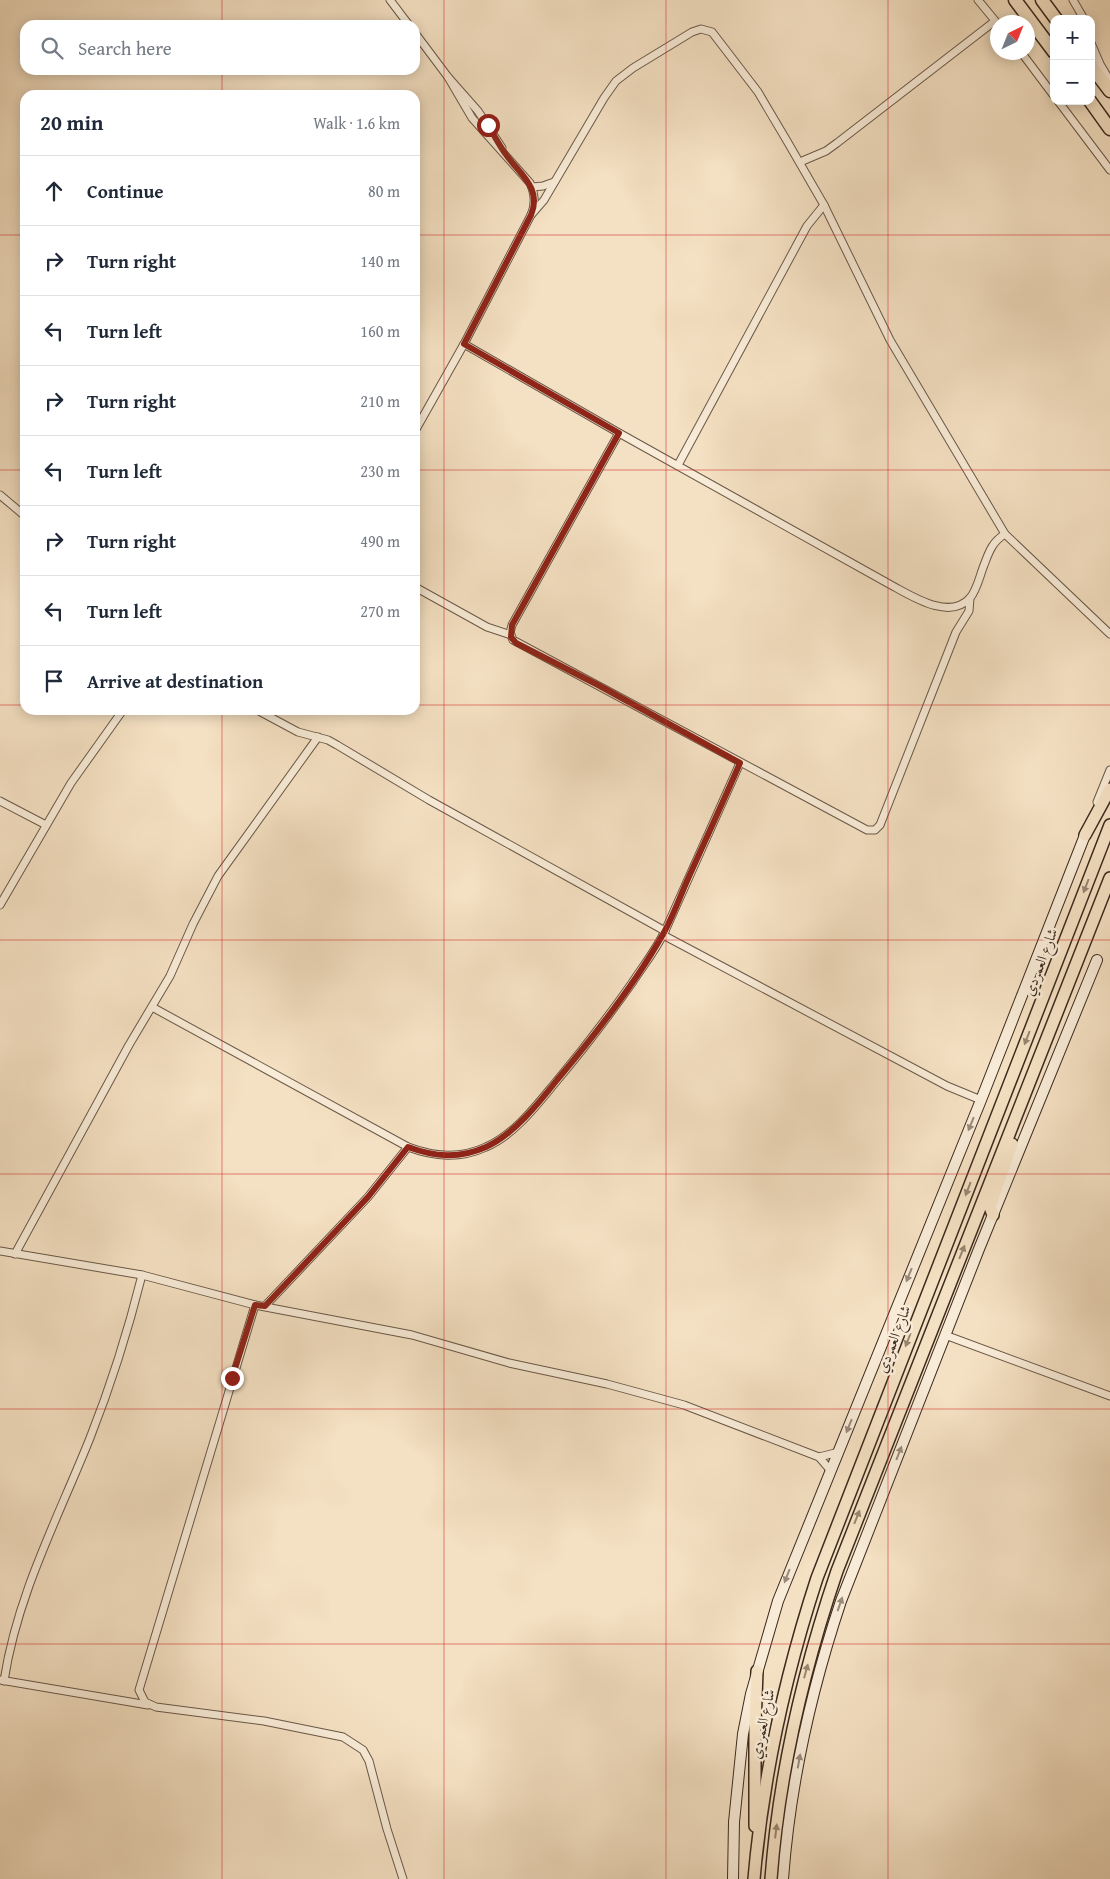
<!DOCTYPE html>
<html lang="en">
<head>
<meta charset="utf-8">
<style>
	body { margin:0; font-family:"Gentium Book Plus",Amiri,serif; background:#f2f2f3; color:#1f2937 }
	.controls { position:absolute; right:15px; top:15px; display:grid; overflow:hidden; border-radius:10px; box-shadow:0 2px 12px #0003 }
	.controls button { width:45px; height:45px; display:grid; place-items:center; padding:0; border:0; border-bottom:1px solid #e0e1e3; background:#fff; color:#1f2937; font:25px sans-serif }
	.compass { position:absolute; left:990px; top:15px; width:45px; height:45px; border-radius:50%; background:#fff; box-shadow:0 2px 12px #0003; rotate:43deg }
	.stop { position:absolute; width:15px; height:15px; margin:-11px; border:4px solid #8f2418; border-radius:50%; background:#fff }
	.stop.end { background:#8f2418; border-color:#fff; box-shadow:0 1px 5px #0008 }
	.list { margin:0; padding:0; list-style:none }
	h2 { display:flex; justify-content:space-between; align-items:center; height:65px; margin:0; padding:0 20px; font-size:21px }
	h2 small { font-size:16px; font-weight:400; color:#747a83 }
	.list li { display:grid; grid-template-columns:32px 1fr auto; gap:15px; align-items:center; box-sizing:border-box; height:70px; padding:0 20px; border-top:1px solid #e0e1e3 }
	.list b { display:block; font-size:19px; white-space:nowrap }
	.list em { font-size:16px; font-style:normal; color:#747a83 }
	.icon { flex:none; width:28px; height:28px; fill:none; stroke:currentColor; stroke-width:2; stroke-linecap:round; stroke-linejoin:round }
	.map { position:relative; flex:none; width:1110px; height:1879px; overflow:hidden }
	.search { position:absolute; background:#fff; box-shadow:0 2px 12px #0003; left:20px; top:20px; width:400px; height:55px; display:flex; align-items:center; gap:12px; box-sizing:border-box; padding:0 18px; border-radius:15px; color:#747a83; font-size:19px }
	.panel { position:absolute; background:#fff; box-shadow:0 2px 12px #0003; left:20px; top:90px; width:400px; height:625px; border-radius:15px }
	.map>svg:first-child { display:block }
	.lines { fill:none; stroke-linecap:round; stroke-linejoin:round }
	.street-casing { stroke:#6a5847; stroke-width:9 }
	.secondary-casing { stroke:#3c2a1e; stroke-width:12 }
	.primary-casing { stroke:#3c2a1e; stroke-width:14 }
	.highway-casing { stroke:#3c2a1e; stroke-width:15 }
	.street { stroke:#f8ebd7; stroke-width:7 }
	.secondary { stroke:#f8ebd7; stroke-width:10 }
	.primary { stroke:#f4e0c2; stroke-width:11 }
	.highway { stroke:#f4e0c2; stroke-width:12 }
	.oneway { fill:#988570 }
	.oneway2 { fill:#9a8a7a }
	.route { stroke:#8f2418; stroke-width:6 }
	.grid { fill:none; stroke:#d62828; stroke-width:1; stroke-opacity:0.55 }
	.labels { text-anchor:middle; dominant-baseline:central; stroke-width:5; stroke-linejoin:round; paint-order:stroke }
	.street-label { font-size:15px; fill:#3c2a1e; stroke:#f8ebd7 }
</style>
</head>
<body>
<div class="map">
<svg width="1110" height="1879" viewBox="0 0 1110 1879">
	<rect width="100%" height="100%" fill="#f4e0c2"/>
	<filter id="stains"><feTurbulence type="fractalNoise" baseFrequency=".004" numOctaves="4"/><feColorMatrix values="0 0 0 0 .2 0 0 0 0 .09 0 0 0 0 .02 0 0 0 .5 -.17"/></filter>
	<radialGradient id="worn" r=".72"><stop offset=".6" stop-color="#630" stop-opacity="0"/><stop offset="1" stop-color="#630" stop-opacity=".3"/></radialGradient>
	<g class="lines">
		<g class="street-casing">
			<g id="street">
				<path d="M390,0L409,25"/>
				<path d="M978,0L997,23"/>
				<path d="M1073,0L1084,19"/>
				<path d="M415,33L448,77L478,111L502,148"/>
				<path d="M1091,43L1100,64L1110,81"/>
				<path d="M1021,52L1054,96"/>
				<path d="M1058,101L1110,170"/>
				<path d="M800,162L826,151L837,143L995,21"/>
				<path d="M532,187L543,186L554,182"/>
				<path d="M531,215L544,200L604,98L616,81L633,68L692,32L701,29L712,32L758,92L787,141L824,205L890,340L1005,534L1110,634"/>
				<path d="M464,344L619,433L891,585C912,596 949,621 970,598C977,590 980,575 984,565C989,552 992,542 1005,534"/>
				<path d="M415,431L464,344L531,215C536,204 535,194 530,183L472,118L448,77"/>
				<path d="M619,433L512,625L510,633L513,640L867,830H875L880,825L956,632L969,611L970,598"/>
				<path d="M678,465L807,226L824,205"/>
				<path d="M0,495L25,516"/>
				<path d="M415,587L487,627L511,635"/>
				<path d="M257,710L298,732L328,740L337,745L429,800L665,931"/>
				<path d="M0,801L46,825"/>
				<path d="M1097,802L1110,770"/>
				<path d="M0,905L71,783L123,710"/>
				<path d="M663,935L947,1086L981,1100"/>
				<path d="M152,1007L408,1147C435,1157 460,1159 486,1147C514,1135 536,1106 555,1083C582,1051 608,1017 632,983C643,966 656,950 665,931L740,763"/>
				<path d="M0,1251L142,1275L255,1305L412,1335L509,1363L607,1384L684,1405L819,1457L831,1471"/>
				<path d="M15,1254L129,1045L170,976L193,924L218,876L318,737"/>
				<path d="M255,1305L139,1690L145,1702L156,1707L264,1721L343,1737L363,1750L369,1761L387,1829L403,1879"/>
				<path d="M265,1306L368,1197L408,1147"/>
				<path d="M945,1335L1110,1396"/>
				<path d="M819,1457L839,1452"/>
				<path d="M0,1680L148,1705"/>
				<path d="M4,1681C17,1595 58,1518 90,1438C111,1385 128,1331 142,1275"/>
			</g>
		</g>
		<g class="secondary-casing">
			<g id="secondary">
				<path d="M733,1879L734,1822L743,1734L751,1694L778,1601L981,1100L1085,835"/>
				<path d="M783,1879C790,1784 811,1691 841,1601L979,1249L1097,960"/>
			</g>
		</g>
		<g class="primary-casing">
			<g id="primary">
				<path d="M1085,835L1110,789"/>
				<path d="M993,1215L990,1207L1012,1144"/>
				<path d="M755,1826V1725L757,1671"/>
				<path d="M754,1879C763,1776 785,1676 817,1578L1110,825"/>
				<path d="M771,1879C779,1773 803,1671 837,1571L1110,878"/>
			</g>
		</g>
		<g class="highway-casing">
			<g id="highway">
				<path d="M1015,0L1054,52"/>
				<path d="M1042,0L1056,19"/>
				<path d="M1091,66L1110,91"/>
				<path d="M1090,101L1110,129"/>
			</g>
		</g>
		<use href="#street" class="street"/>
		<use href="#secondary" class="secondary"/>
		<use href="#primary" class="primary"/>
		<use href="#highway" class="highway"/>
	</g>
	<defs><path id="oneway-solid" d="M-6-.8H1V-3.2L6.5 0L1 3.2V.8H-6Z" transform="scale(1.25)"/></defs>
	<g class="oneway">
		<use href="#oneway-solid" transform="translate(1086 886) rotate(111)"/>
		<use href="#oneway-solid" transform="translate(1027 1038) rotate(111)"/>
		<use href="#oneway-solid" transform="translate(968 1189) rotate(111)"/>
		<use href="#oneway-solid" transform="translate(962 1252) rotate(-68)"/>
		<use href="#oneway-solid" transform="translate(908 1340) rotate(111)"/>
		<use href="#oneway-solid" transform="translate(857 1517) rotate(-68)"/>
		<use href="#oneway-solid" transform="translate(806 1671) rotate(-75)"/>
		<use href="#oneway-solid" transform="translate(776 1831) rotate(-83)"/>
	</g>
	<g class="oneway2">
		<use href="#oneway-solid" transform="translate(971 1124) rotate(112)"/>
		<use href="#oneway-solid" transform="translate(909 1275) rotate(112)"/>
		<use href="#oneway-solid" transform="translate(849 1426) rotate(112)"/>
		<use href="#oneway-solid" transform="translate(899 1453) rotate(-69)"/>
		<use href="#oneway-solid" transform="translate(787 1576) rotate(111)"/>
		<use href="#oneway-solid" transform="translate(840 1604) rotate(-71)"/>
		<use href="#oneway-solid" transform="translate(799 1761) rotate(-80)"/>
	</g>
	<g class="lines">
		<path class="route" d="M232,1378L255,1305L265,1306L368,1197L408,1147C435,1157 459,1159 486,1147C513,1135 539,1103 557,1080C595,1035 633,987 662,936C672,919 679,899 687,881C705,841 723,802 740,763L598,685L516,643L511,637L512,625L619,433L464,344L531,215C542,189 521,175 507,156C500,147 494,135 488,125"/>
	</g>
	<path class="grid" d="M222,0V25M444,0V1879M666,0V1879M888,0V1879M222,70V95M0,235H25M415,235H1110M0,470H25M415,470H1110M0,705H25M415,705H1110M222,710V1879M0,940H1110M0,1174H1110M0,1409H1110M0,1644H1110"/>
	<g class="labels">
		<g class="street-label">
			<text transform="translate(1040 962) rotate(-69)">شارع العمردي</text>
			<text transform="translate(893 1339) rotate(-69)">شارع العمردي</text>
			<text transform="translate(762 1724) rotate(-78)">شارع العمردي</text>
		</g>
	</g>
	<rect width="100%" height="100%" filter="url(#stains)"/>
	<rect width="100%" height="100%" fill="url(#worn)"/>
</svg>
<div class="controls">
<button>+</button>
<button>−</button>
</div>
<svg class="compass" viewBox="-18 -18 36 36"><path d="M0-13l5 13h-10z" fill="#e53935"/><path d="M0 13l5-13h-10z" fill="#747a83"/></svg>
<div class="stop" style="left:488px;top:125px"></div>
<div class="stop end" style="left:232px;top:1378px"></div>
<div class="search"><svg class="icon" aria-label="search" viewBox="0 0 24 24"><circle cx="10" cy="10" r="6"/><path d="M15 15l6 6"/></svg>Search here</div>
<section class="panel">
<h2>20 min<small>Walk · 1.6 km</small></h2>
<ul class="list">
<li><svg class="icon" aria-label="ahead" viewBox="0 0 24 24"><path d="M12 20V5M6 11l6-6 6 6"/></svg><div><b>Continue</b></div><em>80 m</em></li>
<li><svg class="icon" aria-label="right" viewBox="0 0 24 24"><path d="M7 20v-9h11M14 6l5 5-5 5"/></svg><div><b>Turn right</b></div><em>140 m</em></li>
<li><svg class="icon" aria-label="left" viewBox="0 0 24 24"><path d="M17 20v-9H6M10 6l-5 5 5 5"/></svg><div><b>Turn left</b></div><em>160 m</em></li>
<li><svg class="icon" aria-label="right" viewBox="0 0 24 24"><path d="M7 20v-9h11M14 6l5 5-5 5"/></svg><div><b>Turn right</b></div><em>210 m</em></li>
<li><svg class="icon" aria-label="left" viewBox="0 0 24 24"><path d="M17 20v-9H6M10 6l-5 5 5 5"/></svg><div><b>Turn left</b></div><em>230 m</em></li>
<li><svg class="icon" aria-label="right" viewBox="0 0 24 24"><path d="M7 20v-9h11M14 6l5 5-5 5"/></svg><div><b>Turn right</b></div><em>490 m</em></li>
<li><svg class="icon" aria-label="left" viewBox="0 0 24 24"><path d="M17 20v-9H6M10 6l-5 5 5 5"/></svg><div><b>Turn left</b></div><em>270 m</em></li>
<li><svg class="icon" aria-label="arrive" viewBox="0 0 24 24"><path d="M6 21V4h12l-3 4 3 4H6"/></svg><div><b>Arrive at destination</b></div></li>
</ul>
</section>
</div>
</body>
</html>
